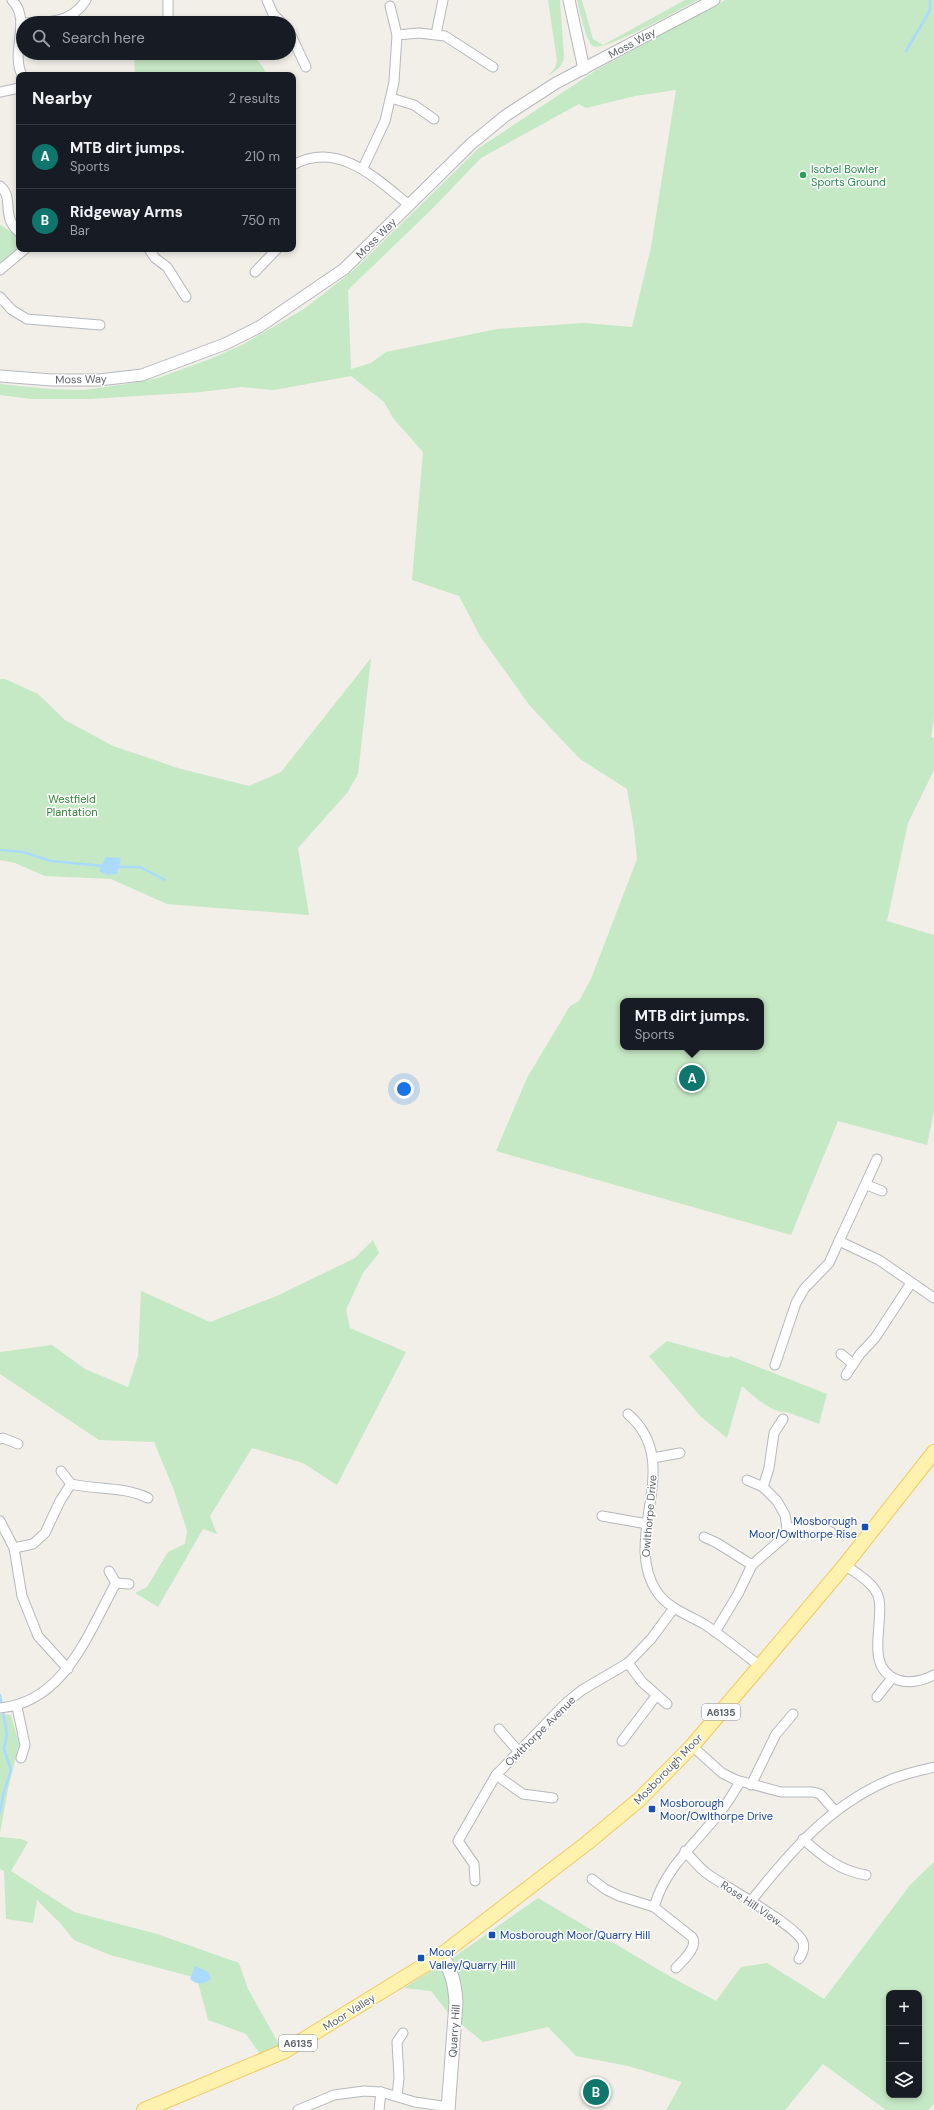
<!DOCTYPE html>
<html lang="en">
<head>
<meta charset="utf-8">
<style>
	body { margin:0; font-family:"DM Sans",sans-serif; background:#242831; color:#f1f3f6 }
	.controls { position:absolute; right:12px; bottom:12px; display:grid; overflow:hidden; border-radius:8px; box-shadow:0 2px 6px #0003 }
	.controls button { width:36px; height:36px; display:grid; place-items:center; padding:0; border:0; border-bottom:1px solid #363941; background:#171b24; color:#f1f3f6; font:20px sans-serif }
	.you { position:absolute; left:404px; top:1089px; width:14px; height:14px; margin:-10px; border:3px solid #fff; border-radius:50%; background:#1a73e8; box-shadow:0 0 0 6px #1a73e833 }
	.badge { display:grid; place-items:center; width:26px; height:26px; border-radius:50%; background:#0f766e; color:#fff; font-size:13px; font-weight:700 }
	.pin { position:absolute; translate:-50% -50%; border:2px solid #fff; box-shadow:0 1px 4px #0006 }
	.popup { position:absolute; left:620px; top:998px; width:144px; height:52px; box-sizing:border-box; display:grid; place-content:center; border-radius:8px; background:#171b24; filter:drop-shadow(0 1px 3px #0005); font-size:13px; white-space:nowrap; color:#9ea1a6 }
	.popup b { font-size:15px; color:#f1f3f6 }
	.popup::after { content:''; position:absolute; left:50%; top:100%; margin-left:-8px; border:8px solid transparent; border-top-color:#171b24 }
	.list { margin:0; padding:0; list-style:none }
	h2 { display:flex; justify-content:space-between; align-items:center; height:52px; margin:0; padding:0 16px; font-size:17px }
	h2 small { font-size:13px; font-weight:400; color:#9ea1a6 }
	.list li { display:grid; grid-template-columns:26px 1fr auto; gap:12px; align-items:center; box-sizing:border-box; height:64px; padding:0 16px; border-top:1px solid #363941 }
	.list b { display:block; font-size:15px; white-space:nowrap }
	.list p { margin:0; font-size:13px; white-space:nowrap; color:#9ea1a6 }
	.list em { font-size:13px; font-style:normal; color:#9ea1a6 }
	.icon { flex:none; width:22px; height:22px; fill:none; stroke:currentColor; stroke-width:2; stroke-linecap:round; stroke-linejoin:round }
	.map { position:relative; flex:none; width:934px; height:2110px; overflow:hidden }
	.search { position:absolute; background:#171b24; box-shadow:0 2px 6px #0003; left:16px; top:16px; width:280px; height:44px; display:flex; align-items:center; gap:10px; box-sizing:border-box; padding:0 14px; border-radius:22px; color:#9ea1a6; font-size:15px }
	.panel { position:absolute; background:#171b24; box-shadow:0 2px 6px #0003; left:16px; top:72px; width:280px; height:180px; border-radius:8px }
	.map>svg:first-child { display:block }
	.green { fill:#c5e8c5; fill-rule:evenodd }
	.water { fill:#aadaff }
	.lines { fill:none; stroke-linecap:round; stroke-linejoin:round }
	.stream { stroke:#aadaff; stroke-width:2.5 }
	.minor-casing { stroke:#b5b8bc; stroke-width:11 }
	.tertiary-casing { stroke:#b5b8bc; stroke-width:13 }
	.secondary-casing { stroke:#b6babf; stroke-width:15 }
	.primary-casing { stroke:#f2c960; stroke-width:16 }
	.minor { stroke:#fff; stroke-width:9 }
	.tertiary { stroke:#fff; stroke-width:11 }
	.secondary { stroke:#fff; stroke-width:13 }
	.primary { stroke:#fff2af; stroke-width:14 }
	.leisure-dot { fill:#2e9e5b; stroke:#fff; stroke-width:1.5 }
	.transit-dot { fill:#1a4fb4; stroke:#fff; stroke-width:1.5 }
	.labels { text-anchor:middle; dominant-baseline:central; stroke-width:3; stroke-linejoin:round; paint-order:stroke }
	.shield { fill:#fff; stroke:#8f9295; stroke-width:1 }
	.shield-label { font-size:10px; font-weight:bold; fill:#5f6368 }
	.street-label { font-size:11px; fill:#5f6368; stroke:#fff }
	.leisure-label { font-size:11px; fill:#27864d; stroke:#fff; text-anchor:start }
	.park-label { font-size:11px; fill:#348238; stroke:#fff }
	.transit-label { font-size:11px; fill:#164399; stroke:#fff; text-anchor:start }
</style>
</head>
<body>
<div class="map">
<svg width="934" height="2110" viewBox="0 0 934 2110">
	<rect width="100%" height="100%" fill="#f1efe8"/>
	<g class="green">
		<path d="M548,0H560L564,57C563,67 555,71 548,76L555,68L557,61Z"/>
		<path d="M577,0H582L593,39L603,45L685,0H698C684,7 603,53 593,46C586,41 579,9 577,0Z"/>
		<path d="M725,0H934V718L931,737L934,738V770L908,823L887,921L934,935V1111L927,1145L838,1121L791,1235L496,1151L527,1078L570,1006L579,1001L591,979L637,859L634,829L627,789L580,759L530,706L480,636L459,596L412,580L423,452L393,418L384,402L351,376L274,390L241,387L201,392L90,399H32L0,395V384L50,389L84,390L133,383L158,378L210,359L242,345L304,309L354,270L479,148L598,69ZM676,90L651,247L632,327L584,323L497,329L386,352L371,363L351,369L348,290L432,209L481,158L579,104L586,108L635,96ZM623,1001H761V1047H623Z"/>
		<path d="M190,53H251L263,67L266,75H135L134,56Z"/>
		<path d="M0,225L19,236V249L0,265Z"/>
		<path d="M371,658L358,774L347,793L298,848L309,915L167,904L111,879L45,876L15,863L0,860V679H5L38,694L65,720L113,746L181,769L249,786L281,772Z"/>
		<path d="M373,1240L379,1253L363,1273L346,1310L350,1328L406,1352L337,1485L303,1463L252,1448L210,1516L217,1534L203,1529L158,1607L135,1593L147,1587L168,1552L185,1544L187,1531L174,1490L154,1442L99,1440L0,1374V1352L52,1345L85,1369L128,1387L138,1356L141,1291L210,1322L279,1295L355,1258Z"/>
		<path d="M667,1341L728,1358L730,1356L827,1394L819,1424L787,1412C773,1414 752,1395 742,1386L727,1438L700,1416L649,1356Z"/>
		<path d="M0,1714L11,1715L19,1744L8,1789L0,1833Z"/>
		<path d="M0,1837L21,1839L28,1842L11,1871L74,1912L157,1934L239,1963L248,1989L280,2046L262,2057L246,2034L208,2020L197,1978L110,1955L74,1940L60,1923L37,1900L33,1923L6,1919L4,1871L0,1869Z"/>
		<path d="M934,1862V2104L928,2110H886L823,2064L785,2110H666L682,2082L628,2066L576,2056L548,2027L483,2042L461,2024C462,2000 462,1981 451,1959L538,1898L671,1977L716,2001L741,1967L767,1963L824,1999L910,1885ZM889,1993H919V2095H889Z"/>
		<path d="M432,1970L441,1971L449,1978L450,2015L431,1991L404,1988Z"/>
	</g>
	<g class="water">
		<path d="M106,857L121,858L117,874L107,875L99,871Z"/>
		<path d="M195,1966L208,1972L211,1979C202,1985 198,1985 190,1979Z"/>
	</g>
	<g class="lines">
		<g class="stream">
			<path d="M906,51L930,10V0"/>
			<path d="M0,850L23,852L51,861L103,866"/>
			<path d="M116,867H140L165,880"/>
			<path d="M0,1695L7,1734L4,1749L11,1770L3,1795L0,1813"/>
		</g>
		<g class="minor-casing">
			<g id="minor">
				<path d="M12,0C32,20 10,52 22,75"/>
				<path d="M168,0V16"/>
				<path d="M267,0L273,14L282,23"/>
				<path d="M21,23C47,22 71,24 86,0"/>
				<path d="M289,31L306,67"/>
				<path d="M436,34L443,0"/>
				<path d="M397,35L419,33L445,36L493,67"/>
				<path d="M0,92L19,88"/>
				<path d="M391,98L414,105L434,119"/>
				<path d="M293,165C338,140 377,179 409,205"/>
				<path d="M363,168L385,121L394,82L397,35L390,6"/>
				<path d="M0,186C15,198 0,216 19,232"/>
				<path d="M149,249L155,258L167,267L186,297"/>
				<path d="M0,270L25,249"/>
				<path d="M255,272L277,249"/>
				<path d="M0,297L12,310L27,319L100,325"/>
				<path d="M877,1159L839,1241L879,1260L934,1298"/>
				<path d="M867,1185L882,1191"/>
				<path d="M841,1354L853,1364"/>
				<path d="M775,1365L796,1303L804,1289L829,1263L839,1241"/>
				<path d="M846,1375L860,1354L875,1338L911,1283"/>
				<path d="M628,1414C686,1464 620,1537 657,1592C668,1608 688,1615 704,1624C724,1637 741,1652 760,1666"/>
				<path d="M0,1439L3,1438L18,1444"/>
				<path d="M653,1458L680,1453"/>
				<path d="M61,1471L71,1484"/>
				<path d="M763,1487L769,1468L774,1433L783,1419"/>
				<path d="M602,1516L647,1524"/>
				<path d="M0,1521L14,1548L22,1596L38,1636L68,1669"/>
				<path d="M787,1528L818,1526L831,1532"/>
				<path d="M704,1537L717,1543L752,1565"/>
				<path d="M14,1548L33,1544L45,1533L60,1501L71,1484C97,1490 123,1486 148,1498"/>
				<path d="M845,1565C856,1573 876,1584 879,1599C884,1625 864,1668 898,1680C910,1684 924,1680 934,1675"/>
				<path d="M109,1571L116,1583"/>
				<path d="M715,1632L738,1594L752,1565L784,1537L787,1528L785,1515L777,1501L763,1487L747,1480"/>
				<path d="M628,1663L642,1682L667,1704"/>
				<path d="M877,1697L892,1678"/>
				<path d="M17,1707L25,1745L21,1758"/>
				<path d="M0,1708C65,1702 88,1633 116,1583L129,1584"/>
				<path d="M499,1729L519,1752"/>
				<path d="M622,1741L656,1696"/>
				<path d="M692,1746L722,1773L736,1780L781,1792H813L820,1794L835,1811"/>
				<path d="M496,1775L523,1794L553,1798"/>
				<path d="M751,1785L776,1734L793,1714"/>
				<path d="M803,1839C822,1856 840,1871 866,1875"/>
				<path d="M685,1851C692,1859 700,1869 709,1875C726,1887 797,1926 803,1942C805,1949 802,1954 799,1959"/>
				<path d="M592,1879L605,1889L619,1896L654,1907L692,1937C699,1947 682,1961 676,1968"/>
				<path d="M475,1881L474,1864L458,1841L496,1775L566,1703L582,1690L628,1663L651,1639L674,1608"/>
				<path d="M751,1901C791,1851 828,1807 887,1781C902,1774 919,1771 934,1767"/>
				<path d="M654,1907C666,1865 699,1841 724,1807C730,1799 735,1790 740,1782"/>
				<path d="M397,2096L399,2078L397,2042L403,2033"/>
				<path d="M298,2110L334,2095L364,2091L381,2092L415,2102L448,2107"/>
				<path d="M379,2110L381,2092"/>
			</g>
		</g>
		<g class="tertiary-casing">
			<g id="tertiary">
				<path d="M569,0L584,69"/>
				<path d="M0,376L52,380H99L142,375L225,344L259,327L344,269L471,144L505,116L556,83L714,0"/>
			</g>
		</g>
		<g class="secondary-casing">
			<path id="secondary" d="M441,1955C452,1971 455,1984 456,2003L448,2110"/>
		</g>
		<g class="primary-casing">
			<path id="primary" d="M144,2110L285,2051L441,1955L587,1843L640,1799L692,1746L760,1666L845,1565L934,1452"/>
		</g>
		<use href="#minor" class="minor"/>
		<use href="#tertiary" class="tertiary"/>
		<use href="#secondary" class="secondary"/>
		<use href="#primary" class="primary"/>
	</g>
	<circle class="leisure-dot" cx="803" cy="175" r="4"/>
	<g class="transit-dot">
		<rect x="861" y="1523" width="8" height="8" rx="2"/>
		<rect x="648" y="1805" width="8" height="8" rx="2"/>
		<rect x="488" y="1931" width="8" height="8" rx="2"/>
		<rect x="417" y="1954" width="8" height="8" rx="2"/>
	</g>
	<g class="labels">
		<g class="shield">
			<rect x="702" y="1704" width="38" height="16" rx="3"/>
			<rect x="279" y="2035" width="38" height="16" rx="3"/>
		</g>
		<g class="shield-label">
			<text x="721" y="1712">A6135</text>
			<text x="298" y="2043">A6135</text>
		</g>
		<g class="street-label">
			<text transform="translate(632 43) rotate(-28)">Moss Way</text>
			<text transform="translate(376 238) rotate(-45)">Moss Way</text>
			<text transform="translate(81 379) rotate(-1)">Moss Way</text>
			<text transform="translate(649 1516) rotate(-85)">Owlthorpe Drive</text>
			<text transform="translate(540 1731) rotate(-45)">Owlthorpe Avenue</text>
			<text transform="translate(668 1769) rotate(-46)">Mosborough Moor</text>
			<text transform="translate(751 1903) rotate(34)">Rose Hill View</text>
			<text transform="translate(349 2012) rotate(-32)">Moor Valley</text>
			<text transform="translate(454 2031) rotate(-86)">Quarry Hill</text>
		</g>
		<g class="leisure-label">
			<text x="811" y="169">Isobel Bowler<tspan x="811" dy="13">Sports Ground</tspan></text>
		</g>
		<g class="park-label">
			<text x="72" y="799">Westfield<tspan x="72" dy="13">Plantation</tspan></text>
		</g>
		<g class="transit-label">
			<text x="857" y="1521" text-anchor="end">Mosborough<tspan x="857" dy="13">Moor/Owlthorpe Rise</tspan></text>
			<text x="660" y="1803">Mosborough<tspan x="660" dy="13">Moor/Owlthorpe Drive</tspan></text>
			<text x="500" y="1935">Mosborough Moor/Quarry Hill</text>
			<text x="429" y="1952">Moor<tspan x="429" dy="13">Valley/Quarry Hill</tspan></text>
		</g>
	</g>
</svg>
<div class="controls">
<button>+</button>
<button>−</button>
<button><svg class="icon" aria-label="layers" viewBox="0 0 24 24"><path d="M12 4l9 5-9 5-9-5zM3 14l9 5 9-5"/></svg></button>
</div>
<div class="you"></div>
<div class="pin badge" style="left:692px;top:1078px">A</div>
<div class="popup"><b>MTB dirt jumps.</b>Sports</div>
<div class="pin badge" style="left:596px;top:2092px">B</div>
<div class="search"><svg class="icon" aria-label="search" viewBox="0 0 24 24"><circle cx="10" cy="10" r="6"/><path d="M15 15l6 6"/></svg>Search here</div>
<section class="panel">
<h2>Nearby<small>2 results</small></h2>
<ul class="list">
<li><span class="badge">A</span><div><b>MTB dirt jumps.</b><p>Sports</p></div><em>210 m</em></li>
<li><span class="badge">B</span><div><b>Ridgeway Arms</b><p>Bar</p></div><em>750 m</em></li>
</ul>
</section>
</div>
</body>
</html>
